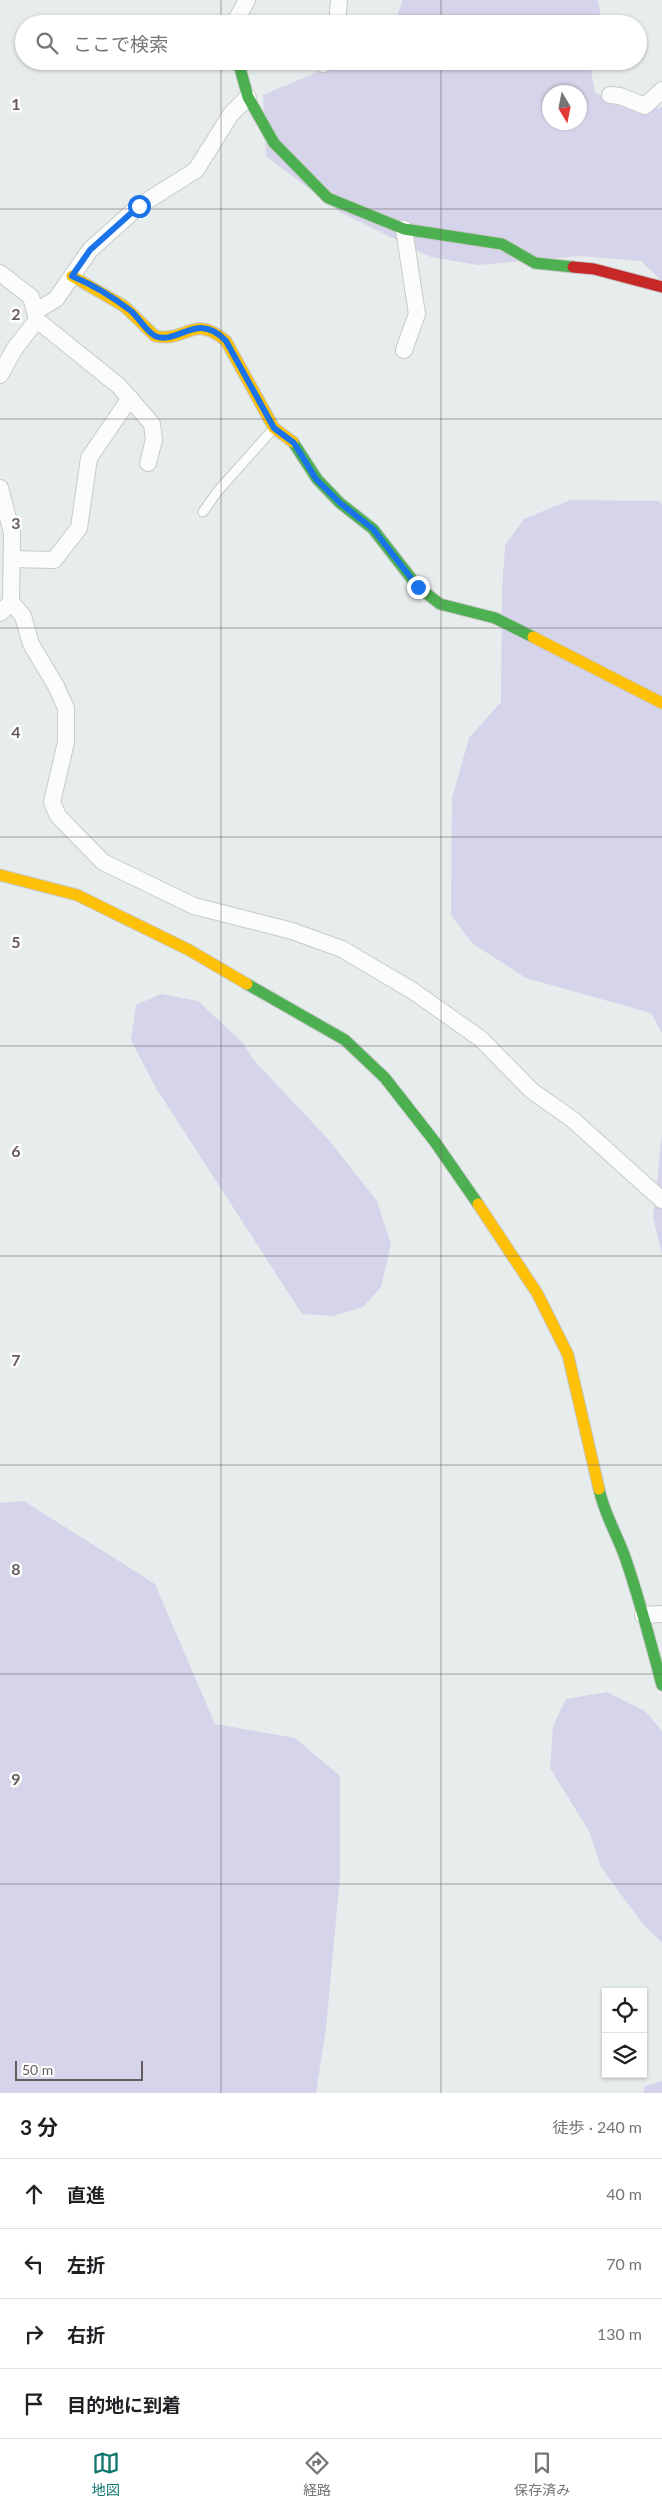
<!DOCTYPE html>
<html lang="ja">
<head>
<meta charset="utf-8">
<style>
	body { margin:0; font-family:Lato,"Noto Sans JP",sans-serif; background:#f2f2f2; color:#202124 }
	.controls { position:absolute; right:15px; bottom:15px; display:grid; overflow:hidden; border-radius:0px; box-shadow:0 1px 4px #0004 }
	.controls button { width:45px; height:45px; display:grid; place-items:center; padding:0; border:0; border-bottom:1px solid #e0e0e0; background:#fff; color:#202124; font:25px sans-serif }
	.compass { position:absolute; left:542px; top:85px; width:45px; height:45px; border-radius:50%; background:#fff; box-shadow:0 1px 4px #0004; rotate:170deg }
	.scale { position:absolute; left:15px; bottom:12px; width:128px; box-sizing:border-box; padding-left:5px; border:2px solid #665c5e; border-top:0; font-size:14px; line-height:18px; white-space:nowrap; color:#665c5e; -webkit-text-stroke:4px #fff; paint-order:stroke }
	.stop { position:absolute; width:15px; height:15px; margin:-11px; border:4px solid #1a73e8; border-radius:50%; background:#fff }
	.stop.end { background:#1a73e8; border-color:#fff; box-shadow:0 1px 5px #0008 }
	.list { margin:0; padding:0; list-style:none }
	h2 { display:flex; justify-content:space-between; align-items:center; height:65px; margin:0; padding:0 20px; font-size:21px }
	h2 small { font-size:16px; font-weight:400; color:#757577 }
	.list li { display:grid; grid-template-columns:32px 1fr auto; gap:15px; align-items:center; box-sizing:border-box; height:70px; padding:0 20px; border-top:1px solid #e0e0e0 }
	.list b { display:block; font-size:19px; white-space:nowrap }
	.list em { font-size:16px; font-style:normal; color:#757577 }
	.icon { flex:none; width:28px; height:28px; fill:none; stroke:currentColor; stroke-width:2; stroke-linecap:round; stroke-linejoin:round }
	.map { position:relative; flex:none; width:662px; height:2093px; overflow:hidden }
	.search { position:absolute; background:#fff; box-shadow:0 1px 4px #0004; left:15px; right:15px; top:15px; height:55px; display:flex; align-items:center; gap:12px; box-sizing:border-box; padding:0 18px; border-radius:28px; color:#757577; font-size:19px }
	.sheet { height:345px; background:#fff }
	nav { display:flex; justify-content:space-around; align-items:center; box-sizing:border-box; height:70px; border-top:1px solid #e0e0e0; background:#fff; font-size:14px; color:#757577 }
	nav a { display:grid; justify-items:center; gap:2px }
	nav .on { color:#0f766e }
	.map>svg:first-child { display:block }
	.green { fill:#d6d4ea; fill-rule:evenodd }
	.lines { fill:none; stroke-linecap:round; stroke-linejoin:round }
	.lane-casing { stroke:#c9c9c9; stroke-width:11 }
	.street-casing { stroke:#c9c9c9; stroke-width:18 }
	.fast-casing { stroke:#c8c8c8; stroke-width:13 }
	.slow-casing { stroke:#c8c8c8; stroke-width:13 }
	.jam-casing { stroke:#c8c8c8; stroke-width:13 }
	.lane { stroke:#fbfcfc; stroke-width:9 }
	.street { stroke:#fbfcfc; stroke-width:16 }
	.fast { stroke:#4caf50; stroke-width:11 }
	.slow { stroke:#ffc107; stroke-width:11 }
	.jam { stroke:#c62828; stroke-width:11 }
	.route { stroke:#1a73e8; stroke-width:6 }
	.grid { fill:none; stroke:#665c5e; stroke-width:1; stroke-opacity:0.55 }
	.grid-label { font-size:16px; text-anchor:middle; font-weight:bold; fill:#665c5e; stroke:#fff; stroke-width:5; stroke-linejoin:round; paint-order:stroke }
</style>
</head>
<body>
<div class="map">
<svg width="662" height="2093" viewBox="0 0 662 2093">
	<rect width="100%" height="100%" fill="#e7ecec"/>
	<g class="green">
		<path d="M403,0H598L602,24H391L396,18Z"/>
		<path d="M344,61H594L591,70L595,93L643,112L662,107V281L641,261L579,256L478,265L431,257L340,212L266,156L263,95ZM550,92H580V122H550Z"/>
		<path d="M570,500L658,501L662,504V1033L651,1013L526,978L472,943L451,915L452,798L469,738L501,702L502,592L505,545L524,519Z"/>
		<path d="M161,994L198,1001L243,1043L252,1058L328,1139L377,1201L391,1244L381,1287L363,1307L333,1316L302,1314L156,1088L131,1040L136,1005Z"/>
		<path d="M662,1133V1254L653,1217Z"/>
		<path d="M24,1501L155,1584L215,1724L295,1738L340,1776V1877L326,2028L316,2093H0V1503Z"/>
		<path d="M607,1692L645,1711L662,1731V1943L642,1923L601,1867L589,1831L550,1768L553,1726L566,1699Z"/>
		<path d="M662,2081V2093H643L645,2086Z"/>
	</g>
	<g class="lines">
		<g class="lane-casing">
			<path id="lane" d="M203,512L217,492L274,428"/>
		</g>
		<g class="street-casing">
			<g id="street">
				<path d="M234,24L247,0"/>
				<path d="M337,24L339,0"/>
				<path d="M323,64L324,61"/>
				<path d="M610,95L620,96L645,106L662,90"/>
				<path d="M404,229L417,314L404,350"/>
				<path d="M0,273L31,297L37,320L15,348L0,375"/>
				<path d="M36,311L56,299L90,250L139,206L196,170L231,114L248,97"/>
				<path d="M37,320L119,386L152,424L154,440L148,463"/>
				<path d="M0,488L12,533L11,602L23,616L31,644L56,686L66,708V742L52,802L58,816L103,862L194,906L292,931L342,949L413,991L481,1039L532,1091L572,1119L662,1200"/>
				<path d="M12,559L54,560L79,528L89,458L130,398"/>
				<path d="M0,613L11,602"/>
				<path d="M643,1615L662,1614"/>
			</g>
		</g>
		<g class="fast-casing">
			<g id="fast">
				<path d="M238,61L248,97L274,143L328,198L404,229L502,244L535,263L573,267"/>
				<path d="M293,442L317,479L340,503L373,529L418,587L440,604L495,618L533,637"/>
				<path d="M247,984L345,1040L385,1078L435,1142L478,1204"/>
				<path d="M599,1489C604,1514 618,1536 626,1560C640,1601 651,1643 662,1685"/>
			</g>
		</g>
		<g class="slow-casing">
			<g id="slow">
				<path d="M72,276L124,306L155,336C186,343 194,313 226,341L274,428L293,442"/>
				<path d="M533,637L662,703"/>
				<path d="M0,875L77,895L189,950L247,984"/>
				<path d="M478,1204L537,1293L568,1355L599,1489"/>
			</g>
		</g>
		<g class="jam-casing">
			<path id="jam" d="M573,267L594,269L662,287"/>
		</g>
		<use href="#lane" class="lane"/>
		<use href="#street" class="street"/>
		<use href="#fast" class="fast"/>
		<use href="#slow" class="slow"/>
		<use href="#jam" class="jam"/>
	</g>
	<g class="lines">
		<path class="route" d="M139,206L90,250L72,276C93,285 113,297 131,311C139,318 146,331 155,336C177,346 198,310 226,341L274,428L294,443L316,479L340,503L373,529L418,587"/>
	</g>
	<path class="grid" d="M221,0V24M441,0V24M221,61V2093M441,61V2093M0,209H662M0,419H662M0,628H662M0,837H662M0,1046H662M0,1256H662M0,1465H662M0,1674H662M0,1884H662"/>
	<g class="grid-label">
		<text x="16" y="110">1</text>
		<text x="16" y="320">2</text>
		<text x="16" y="529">3</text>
		<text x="16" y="738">4</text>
		<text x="16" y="948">5</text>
		<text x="16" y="1157">6</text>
		<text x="16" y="1366">7</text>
		<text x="16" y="1575">8</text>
		<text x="16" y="1785">9</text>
	</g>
</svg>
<div class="controls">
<button><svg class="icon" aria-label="locate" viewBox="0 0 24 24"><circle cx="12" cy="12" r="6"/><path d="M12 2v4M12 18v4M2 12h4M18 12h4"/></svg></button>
<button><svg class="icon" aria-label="layers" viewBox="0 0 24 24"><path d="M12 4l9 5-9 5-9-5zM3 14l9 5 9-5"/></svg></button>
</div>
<svg class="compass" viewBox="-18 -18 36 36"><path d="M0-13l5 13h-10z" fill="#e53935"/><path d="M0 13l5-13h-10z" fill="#757577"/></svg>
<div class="scale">50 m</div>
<div class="stop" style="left:139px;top:206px"></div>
<div class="stop end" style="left:418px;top:587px"></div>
<div class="search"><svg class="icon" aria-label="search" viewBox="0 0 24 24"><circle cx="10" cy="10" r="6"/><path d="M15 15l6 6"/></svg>ここで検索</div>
</div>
<section class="sheet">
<h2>3 分<small>徒歩 · 240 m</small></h2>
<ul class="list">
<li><svg class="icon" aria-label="ahead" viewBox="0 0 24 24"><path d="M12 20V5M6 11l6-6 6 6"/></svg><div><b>直進</b></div><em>40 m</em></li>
<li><svg class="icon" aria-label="left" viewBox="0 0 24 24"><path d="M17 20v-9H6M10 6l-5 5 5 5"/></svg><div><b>左折</b></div><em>70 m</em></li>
<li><svg class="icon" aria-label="right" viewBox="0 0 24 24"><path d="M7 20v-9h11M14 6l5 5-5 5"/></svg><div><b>右折</b></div><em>130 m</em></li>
<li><svg class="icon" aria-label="arrive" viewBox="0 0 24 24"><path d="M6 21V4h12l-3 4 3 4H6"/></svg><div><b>目的地に到着</b></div></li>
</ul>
</section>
<nav>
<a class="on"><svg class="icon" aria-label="map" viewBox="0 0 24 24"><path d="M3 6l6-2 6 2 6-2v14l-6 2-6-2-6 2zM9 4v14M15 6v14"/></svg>地図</a>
<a><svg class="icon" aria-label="directions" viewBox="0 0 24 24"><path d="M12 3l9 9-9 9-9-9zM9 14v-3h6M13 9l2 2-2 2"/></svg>経路</a>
<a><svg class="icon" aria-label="saved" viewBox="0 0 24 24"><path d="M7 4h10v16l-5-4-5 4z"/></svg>保存済み</a>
</nav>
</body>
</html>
